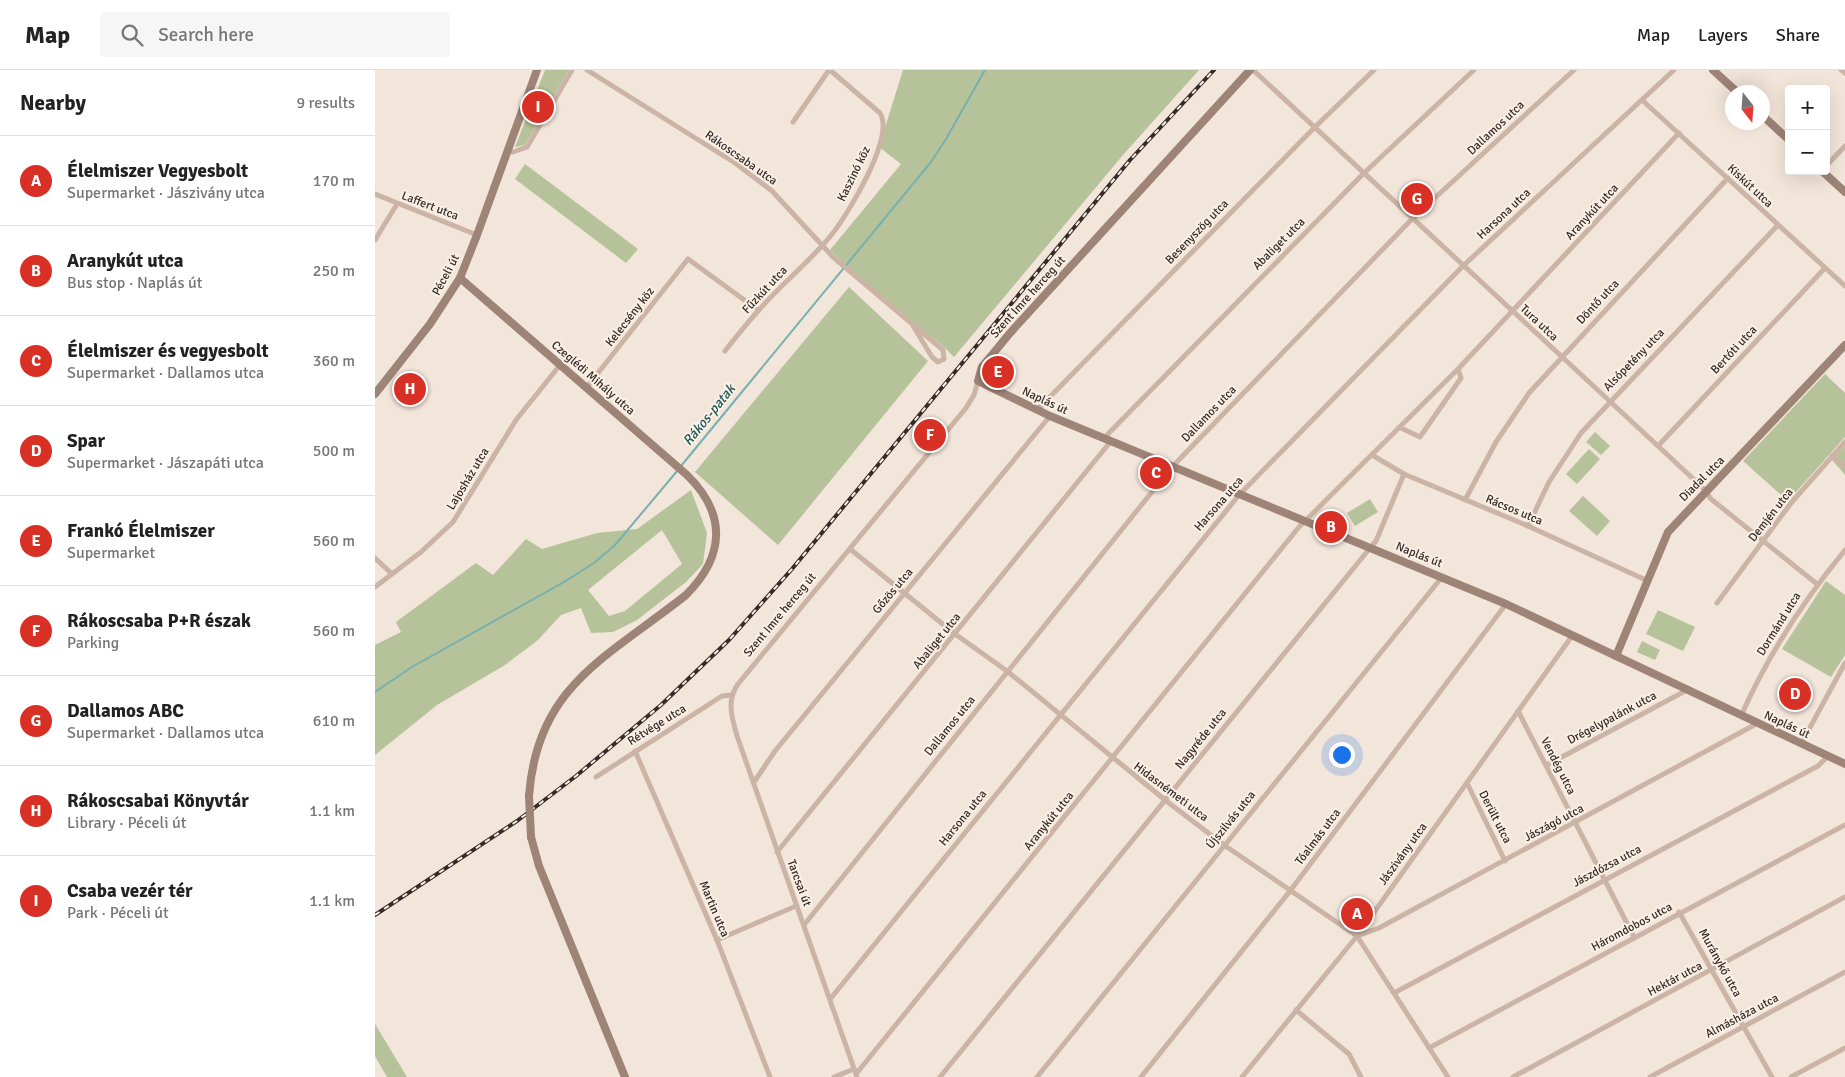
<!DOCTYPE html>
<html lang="en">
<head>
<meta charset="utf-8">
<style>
	body { margin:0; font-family:Signika,sans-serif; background:#f6f6f6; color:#222 }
	.controls { position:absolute; right:15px; top:15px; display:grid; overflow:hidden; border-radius:5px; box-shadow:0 5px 20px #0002 }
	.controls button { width:45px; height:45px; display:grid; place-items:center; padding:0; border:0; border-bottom:1px solid #e0e0e0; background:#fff; color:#222; font:25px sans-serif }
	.compass { position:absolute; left:1350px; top:15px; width:45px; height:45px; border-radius:50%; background:#fff; box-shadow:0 5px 20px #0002; rotate:163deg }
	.you { position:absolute; left:966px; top:684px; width:18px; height:18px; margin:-12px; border:4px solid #fff; border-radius:50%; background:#1a73e8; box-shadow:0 0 0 8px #1a73e833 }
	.badge { display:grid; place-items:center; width:32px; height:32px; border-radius:50%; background:#d93025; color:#fff; font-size:16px; font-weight:700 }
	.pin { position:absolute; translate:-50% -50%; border:2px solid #fff; box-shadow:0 1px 5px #0006 }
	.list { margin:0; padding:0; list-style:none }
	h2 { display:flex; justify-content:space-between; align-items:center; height:65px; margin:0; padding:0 20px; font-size:21px }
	h2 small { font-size:16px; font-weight:400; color:#767676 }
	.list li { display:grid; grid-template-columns:32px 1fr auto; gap:15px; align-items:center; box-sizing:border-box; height:90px; padding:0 20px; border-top:1px solid #e0e0e0 }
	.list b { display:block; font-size:19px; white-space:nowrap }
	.list p { margin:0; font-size:16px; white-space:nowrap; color:#767676 }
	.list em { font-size:16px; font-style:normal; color:#767676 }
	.icon { flex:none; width:28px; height:28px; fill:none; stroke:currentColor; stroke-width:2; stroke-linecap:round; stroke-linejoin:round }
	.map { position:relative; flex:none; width:1470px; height:1007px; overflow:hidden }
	header { display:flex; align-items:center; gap:30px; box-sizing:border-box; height:70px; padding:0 25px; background:#fff; border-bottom:1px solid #e0e0e0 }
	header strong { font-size:24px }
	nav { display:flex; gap:28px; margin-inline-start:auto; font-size:18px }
	.search { width:350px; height:45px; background:#f6f6f6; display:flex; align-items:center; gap:12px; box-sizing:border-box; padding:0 18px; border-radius:5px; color:#767676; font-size:19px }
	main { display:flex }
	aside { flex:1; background:#fff }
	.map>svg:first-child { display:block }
	.green { fill:#b6c299; fill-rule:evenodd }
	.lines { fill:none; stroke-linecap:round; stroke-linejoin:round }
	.stream { stroke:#78b0b0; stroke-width:2 }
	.street { stroke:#cbb4a5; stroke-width:5 }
	.secondary { stroke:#9e8377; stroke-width:8 }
	.rail-casing { stroke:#362b27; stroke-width:4 }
	.rail { stroke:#faf0e6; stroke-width:2; stroke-dasharray:5.5; stroke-linecap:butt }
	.secondary-bridge { stroke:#9e8377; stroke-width:8 }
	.labels { text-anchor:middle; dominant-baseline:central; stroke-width:4; stroke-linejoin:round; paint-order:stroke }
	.street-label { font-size:12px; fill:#362b27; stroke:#faf0e6 }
	.water-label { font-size:14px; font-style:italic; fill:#1b5859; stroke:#faf0e6 }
</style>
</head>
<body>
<header>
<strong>Map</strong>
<div class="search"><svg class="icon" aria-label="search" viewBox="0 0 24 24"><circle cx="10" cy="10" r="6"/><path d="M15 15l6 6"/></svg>Search here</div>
<nav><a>Map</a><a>Layers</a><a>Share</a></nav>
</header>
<main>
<aside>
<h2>Nearby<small>9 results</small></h2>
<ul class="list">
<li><span class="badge">A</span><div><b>Élelmiszer Vegyesbolt</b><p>Supermarket · Jászivány utca</p></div><em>170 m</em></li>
<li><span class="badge">B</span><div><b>Aranykút utca</b><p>Bus stop · Naplás út</p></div><em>250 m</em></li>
<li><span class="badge">C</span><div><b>Élelmiszer és vegyesbolt</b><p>Supermarket · Dallamos utca</p></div><em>360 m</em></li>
<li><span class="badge">D</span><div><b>Spar</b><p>Supermarket · Jászapáti utca</p></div><em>500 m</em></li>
<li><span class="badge">E</span><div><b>Frankó Élelmiszer</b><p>Supermarket</p></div><em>560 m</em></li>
<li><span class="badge">F</span><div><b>Rákoscsaba P+R észak</b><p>Parking</p></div><em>560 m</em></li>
<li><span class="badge">G</span><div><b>Dallamos ABC</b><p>Supermarket · Dallamos utca</p></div><em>610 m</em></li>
<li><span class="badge">H</span><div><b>Rákoscsabai Könyvtár</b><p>Library · Péceli út</p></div><em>1.1 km</em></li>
<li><span class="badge">I</span><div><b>Csaba vezér tér</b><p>Park · Péceli út</p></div><em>1.1 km</em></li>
</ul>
</aside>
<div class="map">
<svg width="1470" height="1007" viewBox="0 0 1470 1007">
	<rect width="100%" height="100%" fill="#f2e5da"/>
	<g class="green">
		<path d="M170,0H194L150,75L140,77Z"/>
		<path d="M528,0H824L748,85L579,287L569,277L478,203L455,180L526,94L504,77Z"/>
		<path d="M150,94L263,179L251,193L140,109Z"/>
		<path d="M474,217L553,291L403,475L320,402Z"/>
		<path d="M1450,304L1470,323V367L1413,431L1368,391Z"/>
		<path d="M1220,362L1235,376L1226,385L1211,372Z"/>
		<path d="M1470,376V405L1457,390Z"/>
		<path d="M1214,379L1225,389L1202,414L1191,404Z"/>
		<path d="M316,420L332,463L328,494L311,512L262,550L238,562L216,563L206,538L186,545L163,570L130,595L62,635L0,685V575L26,562L21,552L101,493L118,505L151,469L167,479L222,463L262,459ZM287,460L307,494L250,541L234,546L213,520Z"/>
		<path d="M1208,426L1235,451L1222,466L1194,441Z"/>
		<path d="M995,429L1003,442L980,456L972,443Z"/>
		<path d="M1451,511L1470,525V585L1456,607L1407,579Z"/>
		<path d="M1283,540L1320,557L1308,581L1271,564Z"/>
		<path d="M1267,571L1285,580L1280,590L1262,582Z"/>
		<path d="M0,954L32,1007H12L0,986Z"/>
	</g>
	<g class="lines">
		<g class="stream">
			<path d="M306,396L556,92L571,69L610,0"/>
			<path d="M0,622L37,597L189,512L219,493L240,475L303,400"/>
		</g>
		<g class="street">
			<path d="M212,0L360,93L397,121L458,187L568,280L569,289L563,292L557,287L537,254"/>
			<path d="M878,0L1283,376L1328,418L1336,429L1442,514"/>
			<path d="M1466,0L1470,3"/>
			<path d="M1267,30L1470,216"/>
			<path d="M418,52L454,0"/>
			<path d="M132,81L138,82L152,77L197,0"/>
			<path d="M1451,96L1470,76"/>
			<path d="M0,124L102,165"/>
			<path d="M0,170L22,134"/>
			<path d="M350,281C361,267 372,253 384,240C407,213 436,191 458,163C474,142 520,67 505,43L455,0"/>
			<path d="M212,317L313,189L383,240"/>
			<path d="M662,340L939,58L999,0"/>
			<path d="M1026,358L1045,367L1086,308L1083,299"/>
			<path d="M729,368L989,103L1099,0"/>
			<path d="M1283,376L1450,198"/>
			<path d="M997,385L1029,404L1153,456L1273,511"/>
			<path d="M1457,386L1470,396"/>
			<path d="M1090,430L1121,372L1154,323L1353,108"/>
			<path d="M1153,456L1174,412L1206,363L1403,155"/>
			<path d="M475,479L580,564L632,601L790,730L849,775L982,866L1073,1007"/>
			<path d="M0,488L17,504"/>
			<path d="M0,517L46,482L78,452L141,350L185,295"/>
			<path d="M1342,533L1416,433L1470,372"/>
			<path d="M1143,641L1259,867"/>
			<path d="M1366,646C1393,585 1428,531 1470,480"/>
			<path d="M1426,674L1470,593"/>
			<path d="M260,681L342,870L395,1007"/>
			<path d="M1172,695L1312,620"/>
			<path d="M221,707L347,626L357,625"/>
			<path d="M379,712L400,681L675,346"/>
			<path d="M1092,713L1130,791"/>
			<path d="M402,782L736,371"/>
			<path d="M1304,842L1397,1007"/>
			<path d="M429,855L797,397L1038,148L1199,0"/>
			<path d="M982,866L1004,858L1383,653"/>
			<path d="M342,870L421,836"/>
			<path d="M1019,923L1443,696L1453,686"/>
			<path d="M456,928L864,425L1088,196L1299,0"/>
			<path d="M921,940L974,984L986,1007"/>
			<path d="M1054,978L1470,755"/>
			<path d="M481,1004L924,457L1083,299L1304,63"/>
			<path d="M459,1007L479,999"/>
			<path d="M482,1007L362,666C357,647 351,631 363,614L591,338L599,325L603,311"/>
			<path d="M565,1007L995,478L1001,471L1029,404"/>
			<path d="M662,1007L1067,507"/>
			<path d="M766,1007L915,821L1131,534"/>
			<path d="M867,1007L982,866L1197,566"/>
			<path d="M1138,1007L1470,827"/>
			<path d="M1275,1007L1470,902"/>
			<path d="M1416,1007L1470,978"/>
		</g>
		<g class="secondary">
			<path d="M875,0L635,263L607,297L603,311L675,346L1131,534L1470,694"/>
			<path d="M1338,0L1362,22"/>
			<path d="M1388,46L1414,70"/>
			<path d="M1447,101L1470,122"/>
			<path d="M85,208L312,405C352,444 350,486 311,525C233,587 162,615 154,726"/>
			<path d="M0,324L55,254L85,208L102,165L162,0"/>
			<path d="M1241,586L1293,462L1470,275"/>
			<path d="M156,767L164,796L250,1007"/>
		</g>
		<g class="rail-casing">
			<path id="rail" d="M0,845L142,751L201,706L286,635L354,570L417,499L755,90L839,0"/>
		</g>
		<use href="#rail" class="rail"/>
		<path class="secondary-bridge" d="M154,726L156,767"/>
	</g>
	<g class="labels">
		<g class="street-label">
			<text transform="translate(1121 58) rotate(-43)">Dallamos utca</text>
			<text transform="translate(366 88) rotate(35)">Rákoscsaba utca</text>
			<text transform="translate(479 104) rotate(-64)">Kaszinó köz</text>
			<text transform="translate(1375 116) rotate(43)">Kiskút utca</text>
			<text transform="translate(55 136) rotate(21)">Laffert utca</text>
			<text transform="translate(1217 142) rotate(-47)">Aranykút utca</text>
			<text transform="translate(1129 144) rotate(-43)">Harsona utca</text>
			<text transform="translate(822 162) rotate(-46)">Besenyszög utca</text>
			<text transform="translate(904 174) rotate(-45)">Abaliget utca</text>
			<text transform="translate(71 205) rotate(-62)">Péceli út</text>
			<text transform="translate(390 220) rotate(-47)">Fűzkút utca</text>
			<text transform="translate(653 227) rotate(-48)">Szent Imre herceg út</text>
			<text transform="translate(1223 232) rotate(-47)">Döntő utca</text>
			<text transform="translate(255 247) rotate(-52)">Kelecsény köz</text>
			<text transform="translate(1164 253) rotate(43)">Tura utca</text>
			<text transform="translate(1359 280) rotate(-47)">Bertóti utca</text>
			<text transform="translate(1259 290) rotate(-46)">Alsópetény utca</text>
			<text transform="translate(218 308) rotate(41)">Czeglédi Mihály utca</text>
			<text transform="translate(670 331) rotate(25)">Naplás út</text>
			<text transform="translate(834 344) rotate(-46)">Dallamos utca</text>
			<text transform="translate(93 409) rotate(-59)">Lajosház utca</text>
			<text transform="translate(1327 409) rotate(-45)">Diadal utca</text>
			<text transform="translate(844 434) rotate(-49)">Harsona utca</text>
			<text transform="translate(1139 440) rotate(23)">Rácsos utca</text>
			<text transform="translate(1396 445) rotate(-52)">Demjén utca</text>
			<text transform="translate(1044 485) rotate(22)">Naplás út</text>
			<text transform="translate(518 521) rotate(-50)">Gőzös utca</text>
			<text transform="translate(405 545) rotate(-50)">Szent Imre herceg út</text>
			<text transform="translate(1404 554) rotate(-58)">Dormánd utca</text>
			<text transform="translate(562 571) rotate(-51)">Abaliget utca</text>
			<text transform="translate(1237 648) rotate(-28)">Drégelypalánk utca</text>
			<text transform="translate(282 655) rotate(-32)">Rétvége utca</text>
			<text transform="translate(1412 655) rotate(25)">Naplás út</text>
			<text transform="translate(575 656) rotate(-51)">Dallamos utca</text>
			<text transform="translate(826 669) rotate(-51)">Nagyréde utca</text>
			<text transform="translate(1183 696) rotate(63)">Vendég utca</text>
			<text transform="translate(796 722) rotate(37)">Hidasnémeti utca</text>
			<text transform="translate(1120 747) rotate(63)">Derült utca</text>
			<text transform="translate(588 748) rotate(-51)">Harsona utca</text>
			<text transform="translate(856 750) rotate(-51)">Újszilvás utca</text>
			<text transform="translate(674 751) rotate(-51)">Aranykút utca</text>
			<text transform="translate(1179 753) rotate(-28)">Jászágó utca</text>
			<text transform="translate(943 767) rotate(-53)">Tóalmás utca</text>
			<text transform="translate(1028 784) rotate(-54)">Jászivány utca</text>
			<text transform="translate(1232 796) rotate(-28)">Jászdózsa utca</text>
			<text transform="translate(424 813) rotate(70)">Tarcsai út</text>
			<text transform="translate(339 839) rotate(67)">Martin utca</text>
			<text transform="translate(1257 857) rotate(-28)">Háromdobos utca</text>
			<text transform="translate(1345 893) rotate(61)">Muránykő utca</text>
			<text transform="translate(1300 909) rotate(-28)">Hektár utca</text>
			<text transform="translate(1367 946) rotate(-28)">Almásháza utca</text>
		</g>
		<g class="water-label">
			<text transform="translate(334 345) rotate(-51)">Rákos-patak</text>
		</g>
	</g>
</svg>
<div class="controls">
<button>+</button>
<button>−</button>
</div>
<svg class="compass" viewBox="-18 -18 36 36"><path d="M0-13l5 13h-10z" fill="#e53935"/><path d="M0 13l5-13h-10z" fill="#767676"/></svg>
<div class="you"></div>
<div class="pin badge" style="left:982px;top:844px">A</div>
<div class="pin badge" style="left:956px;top:457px">B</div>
<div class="pin badge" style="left:781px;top:403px">C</div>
<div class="pin badge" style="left:1420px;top:624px">D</div>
<div class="pin badge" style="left:623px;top:302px">E</div>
<div class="pin badge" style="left:555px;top:365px">F</div>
<div class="pin badge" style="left:1042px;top:129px">G</div>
<div class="pin badge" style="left:35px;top:319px">H</div>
<div class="pin badge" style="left:163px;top:37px">I</div>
</div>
</main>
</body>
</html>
